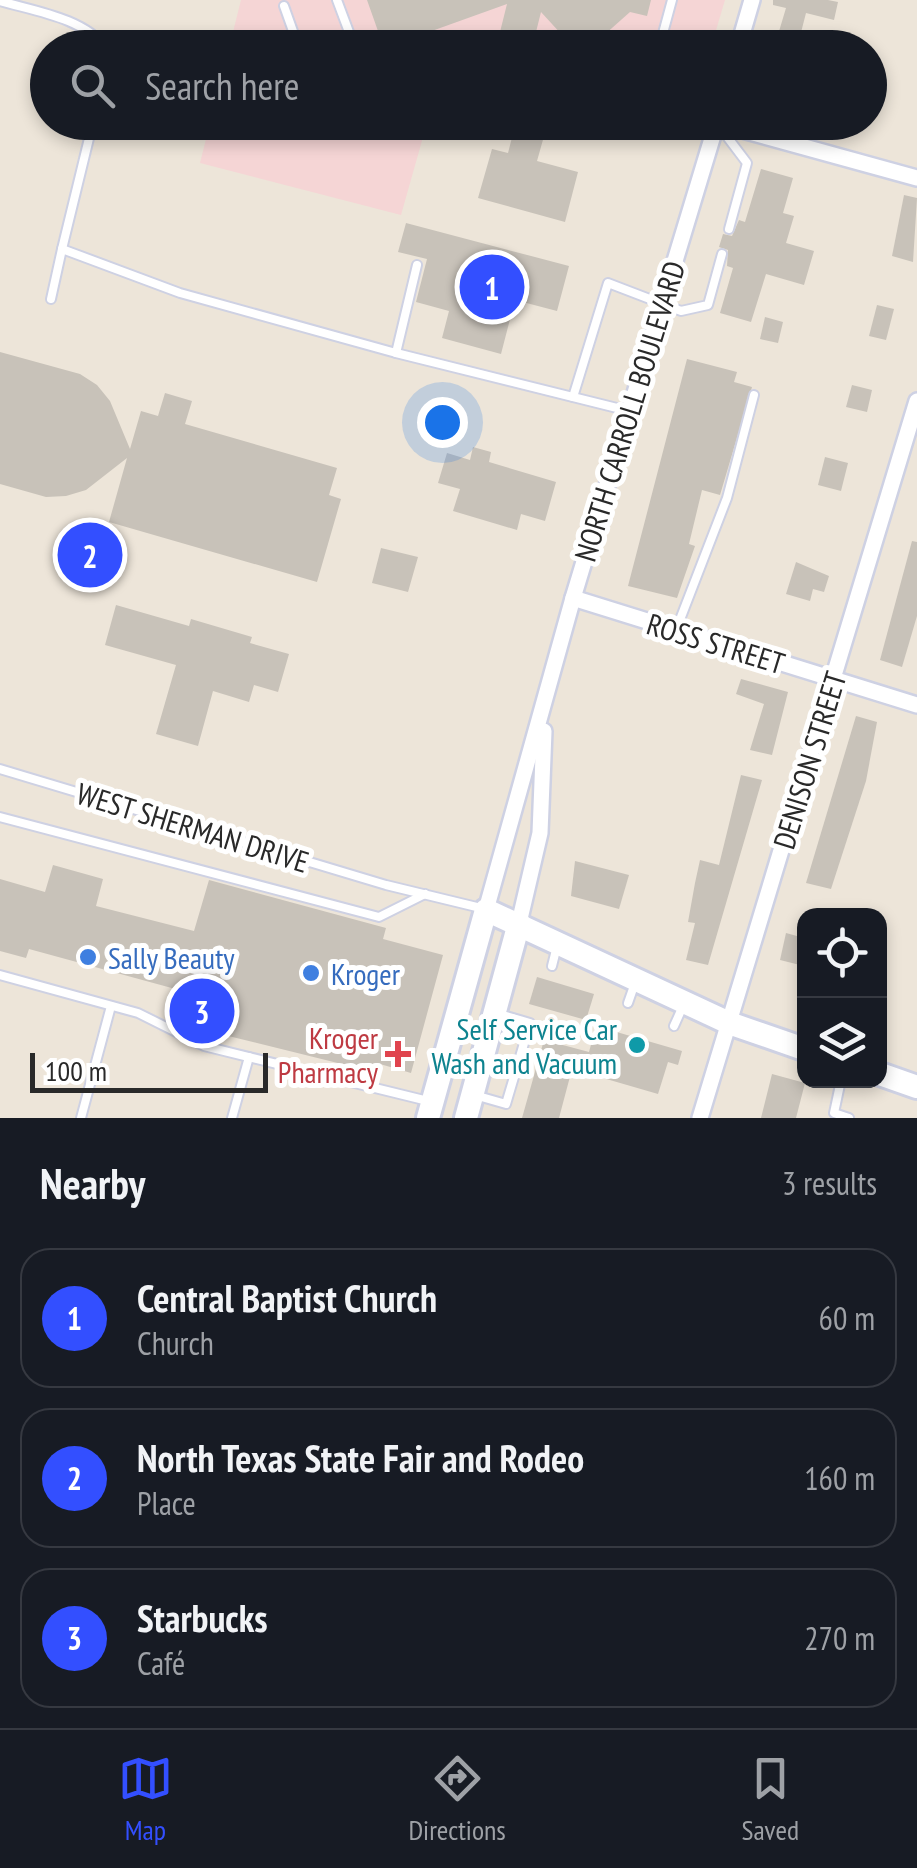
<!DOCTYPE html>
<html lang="en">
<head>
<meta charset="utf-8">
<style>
	body { margin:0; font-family:"PT Sans Narrow",sans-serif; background:#242831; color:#f1f3f6 }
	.controls { position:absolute; right:30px; bottom:30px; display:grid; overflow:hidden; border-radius:20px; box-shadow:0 5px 15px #0003 }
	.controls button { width:90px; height:90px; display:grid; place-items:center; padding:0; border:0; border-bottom:2px solid #363941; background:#171b24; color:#f1f3f6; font:50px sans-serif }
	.scale { position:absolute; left:30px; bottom:25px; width:238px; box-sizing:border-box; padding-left:10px; border:5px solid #292929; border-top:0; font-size:28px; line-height:35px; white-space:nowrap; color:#292929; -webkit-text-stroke:8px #fff; paint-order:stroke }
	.you { position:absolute; left:442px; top:422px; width:35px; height:35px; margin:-25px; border:8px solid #fff; border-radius:50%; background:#1a73e8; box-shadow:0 0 0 15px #1a73e833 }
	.badge { display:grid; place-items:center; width:65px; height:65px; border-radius:50%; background:#334fff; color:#fff; font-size:32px; font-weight:700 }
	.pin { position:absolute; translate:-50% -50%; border:5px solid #fff; box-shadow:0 2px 10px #0006 }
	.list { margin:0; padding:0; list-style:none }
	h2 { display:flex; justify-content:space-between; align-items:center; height:130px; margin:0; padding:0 40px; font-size:42px }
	h2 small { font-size:32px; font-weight:400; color:#9ea1a6 }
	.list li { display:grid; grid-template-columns:65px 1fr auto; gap:30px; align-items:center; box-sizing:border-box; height:140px; margin:0 20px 20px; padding:0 20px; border:2px solid #363941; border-radius:30px }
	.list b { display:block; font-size:38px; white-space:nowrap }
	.list p { margin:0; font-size:32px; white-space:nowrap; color:#9ea1a6 }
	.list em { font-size:32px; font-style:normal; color:#9ea1a6 }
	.icon { flex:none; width:55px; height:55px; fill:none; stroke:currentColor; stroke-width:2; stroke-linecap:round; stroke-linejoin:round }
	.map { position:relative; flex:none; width:917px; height:1118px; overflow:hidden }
	.search { position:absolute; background:#171b24; box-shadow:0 5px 15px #0003; left:30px; right:30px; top:30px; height:110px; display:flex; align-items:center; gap:25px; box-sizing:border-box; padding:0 35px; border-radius:55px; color:#9ea1a6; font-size:38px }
	.sheet { height:610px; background:#171b24 }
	nav { display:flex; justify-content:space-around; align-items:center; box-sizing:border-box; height:140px; border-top:2px solid #363941; background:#171b24; font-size:28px; color:#9ea1a6 }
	nav a { display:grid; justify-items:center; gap:5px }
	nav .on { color:#334fff }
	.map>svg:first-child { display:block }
	.medical { fill:#f5d5d5 }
	.building { fill:#c8c2b9 }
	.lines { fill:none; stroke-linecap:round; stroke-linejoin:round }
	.lane-casing { stroke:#ced1e3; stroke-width:12 }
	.street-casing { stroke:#ced1e3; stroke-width:20 }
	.secondary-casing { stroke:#ced1e3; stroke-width:28 }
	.lane { stroke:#fff; stroke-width:8 }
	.street { stroke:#fff; stroke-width:15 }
	.secondary { stroke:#fff; stroke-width:22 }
	.shop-dot { fill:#3f7fe0; stroke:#fff; stroke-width:4 }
	.culture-dot { fill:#0f9aa8; stroke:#fff; stroke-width:4 }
	.health-dot { fill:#e0444e; stroke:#fff; stroke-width:4 }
	.labels { text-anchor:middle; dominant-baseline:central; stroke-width:10; stroke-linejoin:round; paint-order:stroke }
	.street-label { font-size:30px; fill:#292929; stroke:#fff }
	.shop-label { font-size:30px; fill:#366cbe; stroke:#fff; text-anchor:start }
	.culture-label { font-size:30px; fill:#0d838f; stroke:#fff; text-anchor:end }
	.health-label { font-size:30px; fill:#be3a42; stroke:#fff; text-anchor:end }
</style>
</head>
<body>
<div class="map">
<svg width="917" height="1118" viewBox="0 0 917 1118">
	<rect width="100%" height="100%" fill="#ede5d9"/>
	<g class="medical">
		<path d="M241,0H725L711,47L229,48Z"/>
		<path d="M210,123V122L427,123L401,215L200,163Z"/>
	</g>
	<g class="building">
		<path d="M367,0H651L647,16L630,12L603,36L614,48H574L541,12L532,48H496L507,4L429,32L432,41L415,48H384Z"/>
		<path d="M773,0H828L838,2L834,20L806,13L797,48H774L786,8L773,5Z"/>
		<path d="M516,122H548L537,161L578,172L565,222L478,198L492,149L508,153Z"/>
		<path d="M761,169L793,178L783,213L794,216L786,243L814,251L804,285L766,274L751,322L720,313L733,268L727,266L728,250L719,247L723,234L732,236L739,220L745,222Z"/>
		<path d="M904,195L917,198L913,262L892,256Z"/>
		<path d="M406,223L569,266L557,311L515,300L501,354L442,338L449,311L416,302L427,259L398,252Z"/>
		<path d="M877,305L894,309L886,340L869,336Z"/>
		<path d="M765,317L783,322L778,343L760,339Z"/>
		<path d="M0,352L80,374L97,385L110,401L130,449L141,411L158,416L165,393L192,401L185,424L337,468L329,495L341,499L317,582L109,522L127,458L86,490L66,496L46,497L0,484Z"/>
		<path d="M687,359L737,372L734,382L752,387L720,495L702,490L689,544L695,546L677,598L628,586Z"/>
		<path d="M852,385L872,390L867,412L846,407Z"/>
		<path d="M473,447L491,452L489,462L556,482L545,521L521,514L517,530L453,511L460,489L438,483L447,453L470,460Z"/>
		<path d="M825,457L848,463L841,491L818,485Z"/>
		<path d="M912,541L917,542V616L902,667L880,660Z"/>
		<path d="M381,548L418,557L408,592L372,583Z"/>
		<path d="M796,562L829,576L824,592L813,589L810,601L786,594Z"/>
		<path d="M116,605L189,626L191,619L252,637L250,643L289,654L278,692L254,685L249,702L213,691L198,746L156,734L176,665L105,645Z"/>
		<path d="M741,679L788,692L772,755L750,750L764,704L736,694Z"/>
		<path d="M856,716L877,722L866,781L831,889L806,883Z"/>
		<path d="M741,775L762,780L708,965L686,960L695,923L688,922L695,883L700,860L719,865Z"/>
		<path d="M575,861L629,875L619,909L571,896Z"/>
		<path d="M53,865L103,879L96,906L194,931L209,880L386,928L383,939L443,955L411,1073L380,1064L378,1073L212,1032L213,1028L172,1017L179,990L29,949L26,958L0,951V879L45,892Z"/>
		<path d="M786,933L804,938V966L780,960Z"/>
		<path d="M537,977L594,994L586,1020L529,1004Z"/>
		<path d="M596,1026L682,1051L678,1065L668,1062L658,1094L572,1069L559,1118H522L544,1040L589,1052Z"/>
		<path d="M772,1074L805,1083L796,1118H761Z"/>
	</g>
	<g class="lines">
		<g class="lane-casing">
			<g id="lane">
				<path d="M337,0L355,48"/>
				<path d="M0,1C34,11 84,18 106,48"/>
				<path d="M284,6L299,48"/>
				<path d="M659,48L672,0"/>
				<path d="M93,122L62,249L180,293L396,353"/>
				<path d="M719,126L747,163L729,229"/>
				<path d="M417,265L396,353L629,411"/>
				<path d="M51,299L62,249"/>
				<path d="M573,397L608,283L681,311L708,305L722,254"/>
				<path d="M676,630L727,498L754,395"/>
				<path d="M0,769L386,885L485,909"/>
				<path d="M0,817L379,917L425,894"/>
				<path d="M552,966L557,946"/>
				<path d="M0,975L138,1013L204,1046L428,1101"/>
				<path d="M628,1003L635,983"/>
				<path d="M674,1026L683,1006"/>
				<path d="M841,1080L834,1113L849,1118"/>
				<path d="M478,1096L506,1104L530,1023L499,1014"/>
				<path d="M81,1118L111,1006"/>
				<path d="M232,1118L249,1057"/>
			</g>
		</g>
		<g class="street-casing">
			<g id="street">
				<path d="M738,48L752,0"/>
				<path d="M717,123L917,178"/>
				<path d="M573,598L917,705"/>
				<path d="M486,910L573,598L717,122"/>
				<path d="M519,923L540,833L544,731"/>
				<path d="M700,1118L917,401"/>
			</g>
		</g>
		<g class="secondary-casing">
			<g id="secondary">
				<path d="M880,1074L917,1087"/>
				<path d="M428,1118L486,910L729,1023L804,1049"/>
				<path d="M466,1118L519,923"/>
			</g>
		</g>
		<use href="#lane" class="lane"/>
		<use href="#street" class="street"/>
		<use href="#secondary" class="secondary"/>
	</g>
	<g class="shop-dot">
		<circle cx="88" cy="957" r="10"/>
		<circle cx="311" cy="973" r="10"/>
	</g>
	<circle class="culture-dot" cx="637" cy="1045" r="10"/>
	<path class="health-dot" d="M393 1039h10v10h10v10h-10v10h-10v-10h-10v-10h10z"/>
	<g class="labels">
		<g class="street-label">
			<text transform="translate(629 411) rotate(-73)">NORTH CARROLL BOULEVARD</text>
			<text transform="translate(716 643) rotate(17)">ROSS STREET</text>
			<text transform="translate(809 760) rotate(-73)">DENISON STREET</text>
			<text transform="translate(193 827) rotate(17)">WEST SHERMAN DRIVE</text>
		</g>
		<g class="shop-label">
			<text x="108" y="957">Sally Beauty</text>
			<text x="331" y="973">Kroger</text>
		</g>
		<g class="culture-label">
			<text x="617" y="1028">Self Service Car<tspan x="617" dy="34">Wash and Vacuum</tspan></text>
		</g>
		<g class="health-label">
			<text x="378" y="1037">Kroger<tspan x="378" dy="34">Pharmacy</tspan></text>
		</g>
	</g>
</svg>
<div class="controls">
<button><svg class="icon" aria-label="locate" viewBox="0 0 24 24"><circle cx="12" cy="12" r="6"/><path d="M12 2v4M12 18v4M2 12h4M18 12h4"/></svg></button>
<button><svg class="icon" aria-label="layers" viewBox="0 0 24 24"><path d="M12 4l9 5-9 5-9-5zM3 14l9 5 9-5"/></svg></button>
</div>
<div class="scale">100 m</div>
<div class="you"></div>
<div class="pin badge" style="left:492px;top:287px">1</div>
<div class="pin badge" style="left:90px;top:555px">2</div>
<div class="pin badge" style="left:202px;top:1011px">3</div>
<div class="search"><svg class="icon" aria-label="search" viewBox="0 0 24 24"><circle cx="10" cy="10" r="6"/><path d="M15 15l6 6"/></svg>Search here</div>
</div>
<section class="sheet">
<h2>Nearby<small>3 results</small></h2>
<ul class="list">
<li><span class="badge">1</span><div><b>Central Baptist Church</b><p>Church</p></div><em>60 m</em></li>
<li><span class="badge">2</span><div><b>North Texas State Fair and Rodeo</b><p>Place</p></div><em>160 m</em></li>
<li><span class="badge">3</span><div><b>Starbucks</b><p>Café</p></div><em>270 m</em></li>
</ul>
</section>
<nav>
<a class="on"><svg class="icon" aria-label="map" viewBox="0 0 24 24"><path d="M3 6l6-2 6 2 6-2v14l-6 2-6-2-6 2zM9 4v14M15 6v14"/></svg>Map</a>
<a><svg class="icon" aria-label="directions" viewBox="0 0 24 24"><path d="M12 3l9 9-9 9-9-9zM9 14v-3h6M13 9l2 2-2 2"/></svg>Directions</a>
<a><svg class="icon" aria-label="saved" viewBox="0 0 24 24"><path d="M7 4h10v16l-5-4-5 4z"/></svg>Saved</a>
</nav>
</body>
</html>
